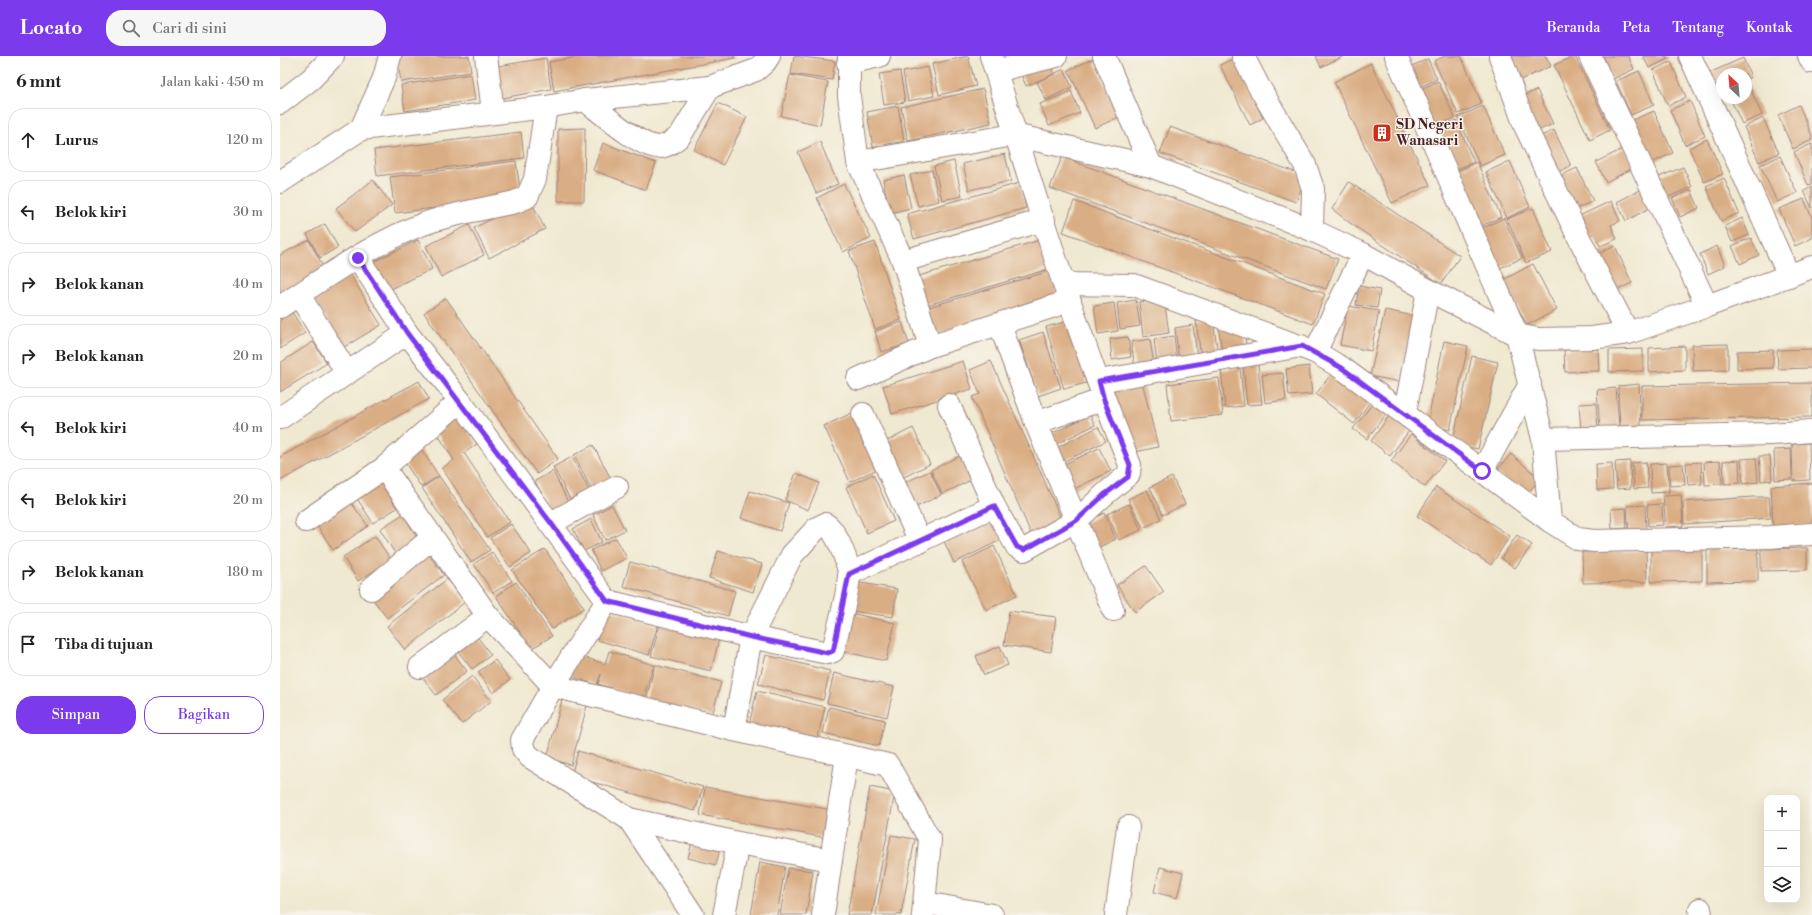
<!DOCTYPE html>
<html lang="id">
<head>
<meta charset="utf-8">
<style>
	body { margin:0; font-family:"Libre Bodoni",serif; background:#f6f6f6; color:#222 }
	.controls { position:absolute; right:12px; bottom:12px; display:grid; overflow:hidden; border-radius:8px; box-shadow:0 4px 16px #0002 }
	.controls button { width:36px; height:36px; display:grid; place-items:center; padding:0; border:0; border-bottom:1px solid #e0e0e0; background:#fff; color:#222; font:20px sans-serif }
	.compass { position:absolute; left:1436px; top:12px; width:36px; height:36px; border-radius:50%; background:#fff; box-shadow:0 4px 16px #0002; rotate:334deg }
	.stop { position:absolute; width:12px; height:12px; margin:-9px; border:3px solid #7c3aed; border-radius:50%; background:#fff }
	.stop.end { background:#7c3aed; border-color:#fff; box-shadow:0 1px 4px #0008 }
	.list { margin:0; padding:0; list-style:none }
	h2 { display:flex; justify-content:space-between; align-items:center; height:52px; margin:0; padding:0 16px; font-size:17px }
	h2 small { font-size:13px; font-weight:400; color:#767676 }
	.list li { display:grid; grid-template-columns:26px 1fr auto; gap:12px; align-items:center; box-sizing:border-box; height:64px; margin:0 8px 8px; padding:0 8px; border:1px solid #e0e0e0; border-radius:16px }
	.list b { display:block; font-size:15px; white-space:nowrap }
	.list em { font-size:13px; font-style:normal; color:#767676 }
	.actions { display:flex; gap:8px; padding:12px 16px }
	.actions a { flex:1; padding:9px 0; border:1px solid #7c3aed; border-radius:16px; text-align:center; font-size:14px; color:#7c3aed }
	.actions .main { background:#7c3aed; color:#fff }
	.icon { flex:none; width:22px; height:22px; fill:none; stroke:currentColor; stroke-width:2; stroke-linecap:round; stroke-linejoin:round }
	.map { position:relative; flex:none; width:1532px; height:859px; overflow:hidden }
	header { display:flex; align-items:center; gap:24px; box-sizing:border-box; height:56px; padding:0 20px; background:#7c3aed; color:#fff }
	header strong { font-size:19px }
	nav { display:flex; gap:22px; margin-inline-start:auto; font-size:14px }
	.search { width:280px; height:36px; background:#f6f6f6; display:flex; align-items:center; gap:10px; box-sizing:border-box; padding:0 14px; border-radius:16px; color:#767676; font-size:15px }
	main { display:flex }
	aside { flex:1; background:#fff }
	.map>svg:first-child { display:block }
	.building { fill:#daae85 }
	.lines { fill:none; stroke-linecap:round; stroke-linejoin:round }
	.minor-casing { stroke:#9d847e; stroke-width:24 }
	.minor { stroke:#fff; stroke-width:22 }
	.route { stroke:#7c3aed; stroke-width:5 }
	.labels { text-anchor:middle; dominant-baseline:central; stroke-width:3; stroke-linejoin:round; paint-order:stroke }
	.poi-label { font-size:14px; font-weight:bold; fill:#4a1f2b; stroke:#f7f3e8; text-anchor:start }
</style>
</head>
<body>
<header>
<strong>Locato</strong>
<div class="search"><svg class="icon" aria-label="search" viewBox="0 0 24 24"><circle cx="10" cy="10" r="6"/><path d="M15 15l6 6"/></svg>Cari di sini</div>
<nav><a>Beranda</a><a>Peta</a><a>Tentang</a><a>Kontak</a></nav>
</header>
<main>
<aside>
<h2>6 mnt<small>Jalan kaki · 450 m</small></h2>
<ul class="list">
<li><svg class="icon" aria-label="ahead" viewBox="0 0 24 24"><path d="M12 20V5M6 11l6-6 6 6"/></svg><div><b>Lurus</b></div><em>120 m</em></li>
<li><svg class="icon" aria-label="left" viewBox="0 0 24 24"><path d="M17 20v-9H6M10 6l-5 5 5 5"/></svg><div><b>Belok kiri</b></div><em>30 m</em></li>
<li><svg class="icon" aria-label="right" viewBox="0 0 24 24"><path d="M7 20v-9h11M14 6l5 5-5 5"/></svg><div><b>Belok kanan</b></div><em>40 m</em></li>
<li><svg class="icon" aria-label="right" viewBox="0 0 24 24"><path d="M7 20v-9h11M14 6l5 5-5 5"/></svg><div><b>Belok kanan</b></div><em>20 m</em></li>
<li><svg class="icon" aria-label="left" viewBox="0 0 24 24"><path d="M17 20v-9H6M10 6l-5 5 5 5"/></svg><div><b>Belok kiri</b></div><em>40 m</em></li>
<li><svg class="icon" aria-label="left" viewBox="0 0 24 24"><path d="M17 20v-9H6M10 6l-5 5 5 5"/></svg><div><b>Belok kiri</b></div><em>20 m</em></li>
<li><svg class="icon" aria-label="right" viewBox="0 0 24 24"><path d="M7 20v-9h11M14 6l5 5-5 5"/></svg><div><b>Belok kanan</b></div><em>180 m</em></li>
<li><svg class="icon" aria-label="arrive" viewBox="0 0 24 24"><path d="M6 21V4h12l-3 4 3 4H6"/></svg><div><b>Tiba di tujuan</b></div></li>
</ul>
<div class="actions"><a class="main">Simpan</a><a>Bagikan</a></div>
</aside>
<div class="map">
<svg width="1532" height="859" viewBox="0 0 1532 859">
	<rect width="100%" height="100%" fill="#f7f3e8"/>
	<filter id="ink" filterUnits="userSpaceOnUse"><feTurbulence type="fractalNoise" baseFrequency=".025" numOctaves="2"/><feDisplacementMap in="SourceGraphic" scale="8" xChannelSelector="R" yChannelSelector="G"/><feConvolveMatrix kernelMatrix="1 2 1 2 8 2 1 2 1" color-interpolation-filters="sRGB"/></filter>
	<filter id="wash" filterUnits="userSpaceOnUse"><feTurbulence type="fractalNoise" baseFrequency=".012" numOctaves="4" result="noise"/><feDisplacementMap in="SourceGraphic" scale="16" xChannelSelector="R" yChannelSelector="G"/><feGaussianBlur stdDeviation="0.9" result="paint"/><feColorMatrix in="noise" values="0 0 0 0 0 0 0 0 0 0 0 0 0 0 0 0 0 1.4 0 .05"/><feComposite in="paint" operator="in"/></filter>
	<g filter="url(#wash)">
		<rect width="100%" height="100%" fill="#f0e9d1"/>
		<g id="blocks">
			<g class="building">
				<path d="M125,0H189L191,16L121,26L117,1Z"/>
				<path d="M303,0H454L455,2L274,35L269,6Z"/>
				<path d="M514,0L555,5L552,24L511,18Z"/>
				<path d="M688,0L696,30L659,39L652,8Z"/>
				<path d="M1036,0H1064L1041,11Z"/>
				<path d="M1165,0H1181L1202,48L1178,58L1154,5Z"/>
				<path d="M1226,0H1266L1271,10L1238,25Z"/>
				<path d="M1295,0L1330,74L1310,84L1274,9Z"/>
				<path d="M1323,0H1348L1354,13L1333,23Z"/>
				<path d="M1363,0H1386L1388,3L1369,12Z"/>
				<path d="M266,2L271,33L217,43L212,11Z"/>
				<path d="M954,2L983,62L970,69L940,9Z"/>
				<path d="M1463,2L1471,21L1466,23L1482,59L1462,68L1450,42H1466V18H1442V33L1437,35L1429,17Z"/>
				<path d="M813,3L839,61L815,72L788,14Z"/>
				<path d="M1148,3L1157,23L1134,34L1125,13Z"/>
				<path d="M768,4L774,18L746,30L740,16Z"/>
				<path d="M1391,6L1406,41L1388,50L1373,14Z"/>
				<path d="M1091,7L1150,129L1112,147L1054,26Z"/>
				<path d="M648,11L654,40L628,45L623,16Z"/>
				<path d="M784,13L792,31L766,44L757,26Z"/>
				<path d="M620,15L625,46L604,49L599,18Z"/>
				<path d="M1359,15L1374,49L1351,59L1336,25Z"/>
				<path d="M191,18L195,44L125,55L121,29Z"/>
				<path d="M510,19L548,26L540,69L501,60Z"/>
				<path d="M1158,25L1175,62L1151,73L1134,36Z"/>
				<path d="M703,33L711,67L628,85L621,51Z"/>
				<path d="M1257,34L1273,68L1257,75L1241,41Z"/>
				<path d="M791,35L800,57L769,70L760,48Z"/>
				<path d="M1410,45L1425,80L1405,89L1390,54Z"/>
				<path d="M438,47L467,61L443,109L414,94Z"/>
				<path d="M1519,49L1532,80V84L1513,93L1498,59Z"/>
				<path d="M618,50L624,85L593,91L587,56Z"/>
				<path d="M1203,50L1225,99L1200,110L1178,61Z"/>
				<path d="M1374,55L1393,97L1371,107L1352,64Z"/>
				<path d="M1483,62L1499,97L1479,106L1464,71Z"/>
				<path d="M1176,64L1194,106L1170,116L1151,75Z"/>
				<path d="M890,71L1026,120L1016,146L880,97Z"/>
				<path d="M305,72L304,145H278V73Z"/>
				<path d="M1274,74L1291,110L1269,120L1253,84Z"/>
				<path d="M241,76L244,102L97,120L94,94Z"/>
				<path d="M1427,83L1443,118L1424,126L1409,92Z"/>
				<path d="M540,86L558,128L536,137L518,96Z"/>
				<path d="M323,87L376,107L366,134L313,114Z"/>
				<path d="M1532,88V128L1528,129L1514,96Z"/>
				<path d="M1345,92L1355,111L1326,126L1316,106Z"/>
				<path d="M725,98L731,125L689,134L683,108Z"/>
				<path d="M1500,100L1517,137L1497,146L1480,109Z"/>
				<path d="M782,101L1058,203L1046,233L770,132Z"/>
				<path d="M236,105L241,141L115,157L110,121Z"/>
				<path d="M674,105L682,140L662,144L654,110Z"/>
				<path d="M1230,105L1250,151L1227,162L1206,116Z"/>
				<path d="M1197,106L1221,161L1197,172L1173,117Z"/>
				<path d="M1403,111L1412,131L1388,141L1379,121Z"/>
				<path d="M1297,112L1313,145L1296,153L1280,120Z"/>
				<path d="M652,114L659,145L638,150L630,119Z"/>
				<path d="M624,119L631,152L610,157L603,124Z"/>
				<path d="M1444,122L1459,157L1441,165L1426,130Z"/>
				<path d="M93,124L112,149L75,176L56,152Z"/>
				<path d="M1069,126L1180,200L1161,228L1070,167L1052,153Z"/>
				<path d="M740,127L746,152L634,183L627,158Z"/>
				<path d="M564,128L591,182L563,196L537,142Z"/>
				<path d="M1532,131V152L1524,135Z"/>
				<path d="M1364,132L1373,150L1346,165L1337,146Z"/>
				<path d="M1411,134L1419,152L1400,161L1392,142Z"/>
				<path d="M250,143L265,173L209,202L194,172Z"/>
				<path d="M1524,143L1532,162V182L1515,190L1499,153Z"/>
				<path d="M794,145L1045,238L1033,268L783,176Z"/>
				<path d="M1331,145L1340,165L1331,169L1337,183L1320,190L1314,177L1304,182L1295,162Z"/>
				<path d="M1253,152L1272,196L1246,207L1227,163Z"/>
				<path d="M1224,162L1242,202L1218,213L1200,173Z"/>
				<path d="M1462,162L1469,179L1452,186L1445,170Z"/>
				<path d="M45,168L58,191L40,202L27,178Z"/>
				<path d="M189,169L204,199L161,221L146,190Z"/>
				<path d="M1471,182L1479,199L1460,208L1452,190Z"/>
				<path d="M29,184L45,214L0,239V199Z"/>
				<path d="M138,184L152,213L105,236L91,207Z"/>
				<path d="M760,184L769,213L644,250L636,221Z"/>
				<path d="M595,186L621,264L595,273L569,195Z"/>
				<path d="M1335,190L1352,227L1335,235L1318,198Z"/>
				<path d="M1437,190L1445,210L1428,218L1420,198Z"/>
				<path d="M1253,208L1277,254L1247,269L1223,224Z"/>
				<path d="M67,213L101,269L64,291L30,236Z"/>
				<path d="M770,215L778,243L654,280L645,252Z"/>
				<path d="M1079,230L1100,234L1097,252L1076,249Z"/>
				<path d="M166,242L278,403L257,418L144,257Z"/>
				<path d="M884,243L889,277L863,281L859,246Z"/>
				<path d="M856,244L860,270L840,273L837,247Z"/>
				<path d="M834,247L838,275L818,278L814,250Z"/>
				<path d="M1068,250L1099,255L1091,295L1060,289Z"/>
				<path d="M1105,254L1134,260L1120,326L1090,320Z"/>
				<path d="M12,256L25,277L0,293V264Z"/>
				<path d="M933,263L938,299L921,301L916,265Z"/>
				<path d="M788,265L806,327L784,333L766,271Z"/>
				<path d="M622,266L629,288L601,296L595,275Z"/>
				<path d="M913,269L917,301L899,304L895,272Z"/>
				<path d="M963,270L967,294L942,298L939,273Z"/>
				<path d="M763,276L781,332L758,340L739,284Z"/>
				<path d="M894,280L897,305L877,308L874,283Z"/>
				<path d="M848,281L851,301L832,304L830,283Z"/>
				<path d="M870,283L874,309L855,311L851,286Z"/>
				<path d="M1164,285L1188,290L1170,374L1147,369Z"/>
				<path d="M33,286L47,307L0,336V307Z"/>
				<path d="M1448,288V314L1413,315L1412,289Z"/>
				<path d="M1405,290V314L1369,316V292Z"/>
				<path d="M1318,293L1319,315L1285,316L1284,294Z"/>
				<path d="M1363,293V315L1329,316V294Z"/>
				<path d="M1532,293V312L1498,313L1497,294Z"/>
				<path d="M1493,294V312L1457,313V295Z"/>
				<path d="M1192,300L1218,306L1198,393L1172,388Z"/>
				<path d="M683,305L692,333L612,358L603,330Z"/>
				<path d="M711,305L783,467L752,480L692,341L700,338L690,314Z"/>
				<path d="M978,309L982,348L967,349L963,311Z"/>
				<path d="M1029,310L1032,338L1009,340L1006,313Z"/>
				<path d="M960,312L964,350L945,352L941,314Z"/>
				<path d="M1055,313L1093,342L1074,368L1036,338Z"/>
				<path d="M1003,317L1006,344L985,347L982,319Z"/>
				<path d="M861,321L878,391L847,398L831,328Z"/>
				<path d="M939,322L943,359L891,365L887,328Z"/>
				<path d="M139,325L149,343L0,425V401Z"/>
				<path d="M1532,327V361L1362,364V330Z"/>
				<path d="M1359,328L1361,371L1340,372L1338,330Z"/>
				<path d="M1336,332L1339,372L1320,373L1317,334Z"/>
				<path d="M1316,347L1318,374L1301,376L1299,348Z"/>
				<path d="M1092,348L1106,358L1087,383L1073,373Z"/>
				<path d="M174,355L197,388L184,397L230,466L207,481L162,412L174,404L152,369Z"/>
				<path d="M574,356L600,412L570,426L544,370Z"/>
				<path d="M810,359L815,369L776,388L771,378Z"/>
				<path d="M1109,360L1129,375L1110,400L1091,385Z"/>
				<path d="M818,371L826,385L781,407L774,393Z"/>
				<path d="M633,372L650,408L620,423L603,387Z"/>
				<path d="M1131,378L1165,405L1145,431L1111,405Z"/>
				<path d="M137,387L159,420L141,431L120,399Z"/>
				<path d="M1529,387L1530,424L1513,425L1512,388Z"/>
				<path d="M313,389L331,423L311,433L294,399Z"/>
				<path d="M819,392L831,415L792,434L780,410Z"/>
				<path d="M1511,393L1512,423L1495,424L1494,394Z"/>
				<path d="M1231,398L1260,423L1244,441L1215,416Z"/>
				<path d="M679,400L691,424L662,438L651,414Z"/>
				<path d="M1479,400H1490L1492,424L1481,425Z"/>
				<path d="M292,401L309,434L290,443L273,411Z"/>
				<path d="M1476,402L1478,426L1463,428L1461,403Z"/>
				<path d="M1459,404L1460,427L1444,428L1443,405Z"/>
				<path d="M1350,405L1351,432L1337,433L1335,406Z"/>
				<path d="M1440,405L1442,428L1425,429L1424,406Z"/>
				<path d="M1366,406L1368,432L1354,433L1352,407Z"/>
				<path d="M1421,406L1422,428L1408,429L1406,407Z"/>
				<path d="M1332,407L1333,433L1317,434L1316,408Z"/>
				<path d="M1387,407L1389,436L1371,437L1370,408Z"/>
				<path d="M1403,408L1405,429L1390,430L1389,409Z"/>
				<path d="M273,415L288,446L270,455L255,425Z"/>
				<path d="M650,415L661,439L632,453L621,428Z"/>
				<path d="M516,417L539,427L528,454L505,444Z"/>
				<path d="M593,418L614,465L587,477L566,431Z"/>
				<path d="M159,420L210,494L191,506L142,432Z"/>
				<path d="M892,421L905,448L883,459L870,431Z"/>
				<path d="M100,425L117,452L93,467L76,441Z"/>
				<path d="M1532,427V469L1493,471L1491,430Z"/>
				<path d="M1156,431L1230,480L1211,509L1137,460Z"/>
				<path d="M867,434L881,463L863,472L848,443Z"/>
				<path d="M470,435L509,447L500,475L461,462Z"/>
				<path d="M1401,439L1403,470L1386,471L1383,440Z"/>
				<path d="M1473,441H1489L1491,462L1404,468L1403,446Z"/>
				<path d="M70,445L88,470L53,494L36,468Z"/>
				<path d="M849,448L861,474L839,484L827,458Z"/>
				<path d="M1382,448L1383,469L1368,470L1367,449Z"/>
				<path d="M332,449L345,474L325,484L313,459Z"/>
				<path d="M1365,449L1366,476L1349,477L1347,450Z"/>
				<path d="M1346,452L1347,472L1332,473L1331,453Z"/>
				<path d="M824,457L836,483L813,494L801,469Z"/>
				<path d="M123,458L139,485L116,499L100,473Z"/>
				<path d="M712,458L723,483L674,507L662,481Z"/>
				<path d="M311,463L322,486L304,495L293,473Z"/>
				<path d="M231,468L251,497L230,511L210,482Z"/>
				<path d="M1237,479L1252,489L1235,512L1221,502Z"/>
				<path d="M95,480L111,504L78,525L63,501Z"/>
				<path d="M336,482L347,502L321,515L311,494Z"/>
				<path d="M714,490L737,539L706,554L682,506Z"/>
				<path d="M1527,492V514L1481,515V493Z"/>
				<path d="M265,493L304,552L272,573L232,514Z"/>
				<path d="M1422,493V525L1371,526V494Z"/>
				<path d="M1478,493V525L1427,526V494Z"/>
				<path d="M146,495L164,519L107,562L89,538Z"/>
				<path d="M438,495L482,508L473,536L429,522Z"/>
				<path d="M1366,495L1367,526L1303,527L1302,496Z"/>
				<path d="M212,496L232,525L213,537L194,508Z"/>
				<path d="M350,506L455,535L448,560L343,530Z"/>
				<path d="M866,510L884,536L855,556L837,529Z"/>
				<path d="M167,523L185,546L125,594L107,570Z"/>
				<path d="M236,526L272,580L251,593L216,540Z"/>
				<path d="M575,526L617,533L613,561L571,555Z"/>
				<path d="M326,553L378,569L369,599L317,584Z"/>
				<path d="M729,555L776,561L771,596L724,589Z"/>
				<path d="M570,557L615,567L606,605L561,595Z"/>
				<path d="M380,568L439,583L431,615L371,600Z"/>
				<path d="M192,574L211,599L192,613L173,589Z"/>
				<path d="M720,590L728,609L704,619L696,600Z"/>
				<path d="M171,594L187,615L156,639L140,618Z"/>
				<path d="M329,595L374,609L363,642L318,628L321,618L317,629L287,619L294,598L325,608Z"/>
				<path d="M486,599L550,615L543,644L478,628Z"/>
				<path d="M215,604L230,624L213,637L198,616Z"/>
				<path d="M375,609L441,626L432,660L366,643Z"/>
				<path d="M554,617L614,631L607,661L547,647Z"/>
				<path d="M192,620L211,645L182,668L162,644Z"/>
				<path d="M477,635L545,651L537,685L469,669Z"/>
				<path d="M282,644L307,650L291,709L267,702Z"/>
				<path d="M549,651L605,664L599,690L543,677Z"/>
				<path d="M298,695L423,731L415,755L291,720Z"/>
				<path d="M425,731L552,754L547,782L420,759Z"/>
				<path d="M590,731L615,736L592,859H567Z"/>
				<path d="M611,779L635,783L621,859H596Z"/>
				<path d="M413,782L441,789L436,809L408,802Z"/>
				<path d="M480,806L505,811L497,859H471Z"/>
				<path d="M880,811L903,817L897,842L874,836Z"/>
				<path d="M508,812L533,815L526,859H500Z"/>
			</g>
		</g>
	</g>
	<g filter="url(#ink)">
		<use href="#blocks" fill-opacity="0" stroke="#9d847e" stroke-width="1"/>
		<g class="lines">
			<g class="minor-casing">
				<g id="minor">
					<path d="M206,0L213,56"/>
					<path d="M569,0V40L578,106L623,205L650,290"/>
					<path d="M824,0L871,110"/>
					<path d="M963,0L978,29L1025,109L1033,133L1032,174"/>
					<path d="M1116,0L1237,279L1263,383L1270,465"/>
					<path d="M1220,0L1245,70L1297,178L1348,277"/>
					<path d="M1310,0L1427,250"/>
					<path d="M1410,0L1509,220"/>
					<path d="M1529,0L1532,6"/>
					<path d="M568,7L599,0"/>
					<path d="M716,15L776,0"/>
					<path d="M305,44C322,57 358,90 378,91C387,91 394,85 400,80L430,31"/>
					<path d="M0,47L31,23L53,0"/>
					<path d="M81,73L104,22L110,0"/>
					<path d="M578,106L734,79L871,110L1032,174L1083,198L1148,234L1237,279L1258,283L1312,282L1348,277L1427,250L1532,211"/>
					<path d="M0,126L81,73L266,51L305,44L430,31L476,14L485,6L489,0"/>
					<path d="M78,202L127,277L180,345L327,545L471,581L548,597L553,595L554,591C559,568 567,543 569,520C570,510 555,471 545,468L537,472L512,499L471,581L454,674"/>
					<path d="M623,205L764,164"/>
					<path d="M784,228L854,229L1035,296L1062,312L1270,465L1298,483L1314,485L1490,481L1532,478"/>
					<path d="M19,239L67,317"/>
					<path d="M0,251C46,221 94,186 146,167C174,157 205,153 235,146L247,141L255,123L266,51"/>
					<path d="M720,269L756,367L833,554"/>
					<path d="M1035,296L1083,198"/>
					<path d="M578,323L650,290L790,245"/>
					<path d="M819,325L1021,290"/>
					<path d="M669,349L714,450L737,491L744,494L797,464L824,439L849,418L850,409C796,275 754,137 711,0"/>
					<path d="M1125,356L1148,234"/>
					<path d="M583,358L640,486"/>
					<path d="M0,362L127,277"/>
					<path d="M756,367L824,343"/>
					<path d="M1263,383L1491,378L1532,375"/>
					<path d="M104,412L208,560L273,630L454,674L608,709L650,784L643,859"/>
					<path d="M1202,415L1250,328"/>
					<path d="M26,465L104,412L180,345"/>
					<path d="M271,467L337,431"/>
					<path d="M569,518L714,450"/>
					<path d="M91,533L152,482"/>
					<path d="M327,545L273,630L242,684L243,693L250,701L349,763L458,787L551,804L567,700"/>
					<path d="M140,611L208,560"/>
					<path d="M349,763L413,859"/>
					<path d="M645,847L712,859"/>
					<path d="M1420,853L1421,859"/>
					<path d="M444,859L458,787"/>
					<path d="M543,859L551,804"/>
					<path d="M836,859L848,771"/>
				</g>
			</g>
			<use href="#minor" class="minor"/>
		</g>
	</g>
	<g class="lines" filter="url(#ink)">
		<path class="route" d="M78,202L127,277L271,467L327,545L471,581L548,597L553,595L554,591L569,518L714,450L737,491L744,494L797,464L824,439L848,421L850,409L824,344L819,325L1022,290L1062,312L1202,415"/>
	</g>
	<defs>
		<g id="building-square" transform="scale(1)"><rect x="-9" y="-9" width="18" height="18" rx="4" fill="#c8321e" stroke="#f7f3e8"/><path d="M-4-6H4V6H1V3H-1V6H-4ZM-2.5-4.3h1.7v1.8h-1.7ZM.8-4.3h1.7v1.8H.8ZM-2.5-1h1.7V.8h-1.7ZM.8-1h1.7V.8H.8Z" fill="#fff"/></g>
	</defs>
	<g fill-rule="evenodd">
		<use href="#building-square" x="1102" y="77"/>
	</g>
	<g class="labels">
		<g class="poi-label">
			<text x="1116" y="69">SD Negeri<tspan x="1116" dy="16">Wanasari</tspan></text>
		</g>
	</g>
</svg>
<div class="controls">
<button>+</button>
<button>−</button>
<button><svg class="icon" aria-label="layers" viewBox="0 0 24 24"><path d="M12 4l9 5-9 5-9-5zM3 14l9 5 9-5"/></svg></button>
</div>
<svg class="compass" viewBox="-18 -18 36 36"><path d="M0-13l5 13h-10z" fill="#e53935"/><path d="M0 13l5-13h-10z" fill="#767676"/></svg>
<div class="stop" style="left:1202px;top:415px"></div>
<div class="stop end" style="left:78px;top:202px"></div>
</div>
</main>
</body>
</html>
